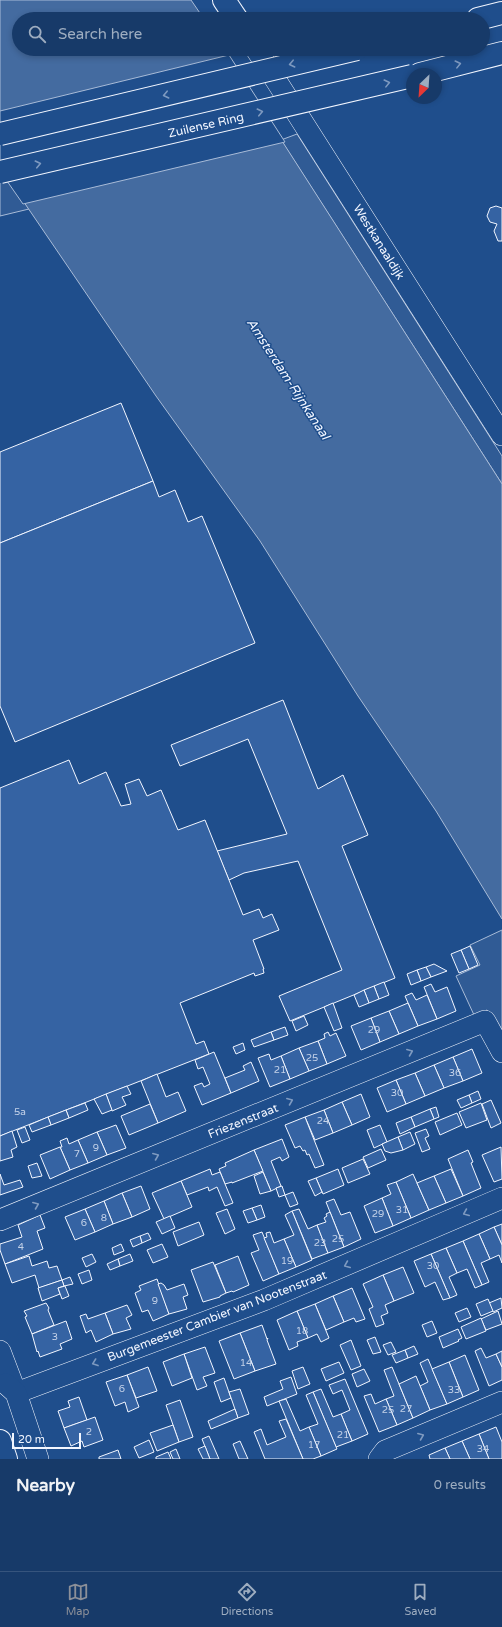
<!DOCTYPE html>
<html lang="en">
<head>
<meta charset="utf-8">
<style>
	body { margin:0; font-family:"Varela Round",sans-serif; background:#20416f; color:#f1f3f6 }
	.compass { position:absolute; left:406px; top:68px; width:36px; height:36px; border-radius:50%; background:#173a69; box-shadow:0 2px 6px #0003; rotate:205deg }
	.scale { position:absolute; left:12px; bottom:10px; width:69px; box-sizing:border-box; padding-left:4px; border:2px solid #f2f6ff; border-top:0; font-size:11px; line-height:14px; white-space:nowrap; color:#f2f6ff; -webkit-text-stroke:3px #1f4e8c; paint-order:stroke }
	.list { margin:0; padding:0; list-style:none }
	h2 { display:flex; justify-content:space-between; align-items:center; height:52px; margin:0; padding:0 16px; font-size:17px }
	h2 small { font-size:13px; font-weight:400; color:#9eadc0 }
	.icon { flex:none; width:22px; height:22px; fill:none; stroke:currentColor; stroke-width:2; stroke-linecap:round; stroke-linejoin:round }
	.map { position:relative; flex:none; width:502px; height:1459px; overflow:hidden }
	.search { position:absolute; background:#173a69; box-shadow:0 2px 6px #0003; left:12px; right:12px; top:12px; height:44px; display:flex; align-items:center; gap:10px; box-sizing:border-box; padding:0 14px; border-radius:22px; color:#9eadc0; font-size:15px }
	.sheet { height:112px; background:#173a69 }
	nav { display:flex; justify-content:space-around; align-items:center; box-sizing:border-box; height:56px; border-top:1px solid #36547d; background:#173a69; font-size:11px; color:#9eadc0 }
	nav a { display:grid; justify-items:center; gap:2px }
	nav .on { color:#8c9099 }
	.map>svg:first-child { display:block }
	.built { fill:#305b95; stroke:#a8bbd7 }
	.water { fill:#446ba0; stroke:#a8bbd7 }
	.pier { fill:#1f4e8c; stroke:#a8bbd7 }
	.building { fill:#3563a3; stroke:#f2f6ff }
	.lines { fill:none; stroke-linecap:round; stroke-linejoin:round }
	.street-casing { stroke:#f2f6ff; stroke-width:22 }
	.secondary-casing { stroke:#f2f6ff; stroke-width:24 }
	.primary-casing { stroke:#f2f6ff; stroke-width:24 }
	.street { stroke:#1f4e8c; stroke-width:21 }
	.secondary { stroke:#1f4e8c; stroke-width:22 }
	.primary { stroke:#1f4e8c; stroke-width:22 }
	.primary-bridge-casing { stroke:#f2f6ff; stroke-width:24; stroke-linecap:butt }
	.primary-bridge { stroke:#1f4e8c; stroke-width:22 }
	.oneway { stroke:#7e9ac0 }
	.labels { text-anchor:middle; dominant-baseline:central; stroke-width:3; stroke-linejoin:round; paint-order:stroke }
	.number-label { font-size:10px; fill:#c3d1e8 }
	.street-label { font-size:12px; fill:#f2f6ff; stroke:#1f4e8c }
	.water-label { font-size:13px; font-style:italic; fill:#f2f6ff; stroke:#1f4e8c }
</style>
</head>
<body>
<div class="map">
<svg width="502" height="1459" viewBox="0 0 502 1459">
	<rect width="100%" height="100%" fill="#1f4e8c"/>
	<g class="built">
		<path d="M297,134L502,456V484L281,140Z"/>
		<path d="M0,167L17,191L29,209L0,216Z"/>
		<path d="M502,930V1036L487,1010L474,1015L456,976L480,965L470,945Z"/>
	</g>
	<path class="water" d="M0,0H191L204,19H19V49H223L502,484V919L436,811L358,696L260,541L156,396L0,167Z"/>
	<path class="pier" d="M229,55L285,142L23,204L0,171V111Z"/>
	<g class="building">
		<path d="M496,206L502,208V241H498L494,231L497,224L490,222L487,216L490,208Z"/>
		<path d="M121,403L153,481L0,543V452Z"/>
		<path d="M153,481L159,497L175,490L188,522L202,516L255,643L15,742L0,706V543Z"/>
		<path d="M283,700L318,789L343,775L368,835L342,846L395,978L290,1021L279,996L342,970L298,861L244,873L229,880L217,851L287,834L248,739L180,766L171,745Z"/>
		<path d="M69,760L79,784L106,772L121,806L131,804L125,784L139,779L147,796L161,790L178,830L205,820L243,915L259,909L263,918L272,914L279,930L253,940L264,969H263L264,973L255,976L254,973L180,1003L196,1044L204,1041L209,1054L0,1136V788Z"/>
		<path d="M470,946L478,965L469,969L461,950Z"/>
		<path d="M461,950L469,969L459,973L451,954Z"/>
		<path d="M434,964L447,971L431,977L426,967Z"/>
		<path d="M426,967L431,977L421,981L417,970Z"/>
		<path d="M417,970L421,981L411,985L407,974Z"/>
		<path d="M384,982L389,995L379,999L374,986Z"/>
		<path d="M431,984L435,992L447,987L456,1011L437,1019L424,987Z"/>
		<path d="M374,986L379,999L369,1003L364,990Z"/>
		<path d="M364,990L369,1003L359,1007L354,995Z"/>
		<path d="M412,993L416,1000L427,995L437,1019L418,1026L405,996Z"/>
		<path d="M333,1003L342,1028L334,1031L324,1007Z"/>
		<path d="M408,1003L418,1026L399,1034L389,1011Z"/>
		<path d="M389,1011L399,1034L380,1042L371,1018Z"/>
		<path d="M304,1016L308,1025L296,1031L292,1021Z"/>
		<path d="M371,1018L380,1042L361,1050L351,1026Z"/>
		<path d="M285,1027L288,1035L274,1040L271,1032Z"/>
		<path d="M271,1032L274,1040L254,1047L251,1040Z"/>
		<path d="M328,1032L330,1036L336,1033L346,1056L327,1064L318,1041L325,1038L324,1034Z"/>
		<path d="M318,1041L327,1064L309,1071L299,1048Z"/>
		<path d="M243,1043L245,1050L236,1054L233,1047Z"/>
		<path d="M299,1048L309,1071L290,1079L281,1056Z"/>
		<path d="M472,1049L482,1073L463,1081L453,1057Z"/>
		<path d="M214,1052L231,1093L202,1105L194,1086L202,1083L204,1087L210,1084L203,1067L198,1069L195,1060Z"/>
		<path d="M269,1054L271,1060L281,1056L290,1079L270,1087L258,1058Z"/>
		<path d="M453,1057L463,1081L444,1088L434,1065Z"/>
		<path d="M251,1062L259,1081L231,1093L225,1078L245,1070L243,1066Z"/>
		<path d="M434,1065L444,1088L425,1096L415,1073Z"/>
		<path d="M415,1073L425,1096L406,1104L396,1080Z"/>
		<path d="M157,1074L166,1097L178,1092L186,1111L158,1123L141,1081Z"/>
		<path d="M396,1080L406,1104L387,1112L377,1088Z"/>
		<path d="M127,1086L131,1094L122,1097L126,1105L112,1111L106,1094Z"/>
		<path d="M478,1091L481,1099L472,1103L469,1095Z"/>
		<path d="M106,1094L112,1110L102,1114L94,1099Z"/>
		<path d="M361,1094L370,1117L352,1125L342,1102Z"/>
		<path d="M469,1095L472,1103L461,1108L457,1100Z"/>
		<path d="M491,1100L501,1123L491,1128L482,1104Z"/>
		<path d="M342,1102L352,1125L333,1133L324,1110Z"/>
		<path d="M85,1103L88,1110L69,1118L66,1110Z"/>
		<path d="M481,1103L487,1120L466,1128L459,1112Z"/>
		<path d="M150,1104L158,1123L129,1135L121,1116Z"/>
		<path d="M436,1107L439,1117L434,1119L430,1109Z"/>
		<path d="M430,1109L434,1119L415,1127L411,1117Z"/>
		<path d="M66,1110L69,1118L51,1125L48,1117Z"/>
		<path d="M324,1110L333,1133L315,1140L305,1117Z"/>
		<path d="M457,1113L462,1125L440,1135L435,1122Z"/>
		<path d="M48,1117L51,1125L32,1132L29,1125Z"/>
		<path d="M305,1117L324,1165L315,1168L309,1154L307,1155L305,1150L303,1151L300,1146L295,1148L285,1125Z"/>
		<path d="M411,1117L415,1127L400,1134L396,1123Z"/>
		<path d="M116,1125L126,1148L107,1155L97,1132Z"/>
		<path d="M380,1125L387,1142L374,1148L367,1130Z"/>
		<path d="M25,1127L30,1140L22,1143L17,1130Z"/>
		<path d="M426,1129L429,1136L425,1138L430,1149L422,1152L415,1133Z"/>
		<path d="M12,1131L17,1147L11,1150L13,1157L0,1161V1136Z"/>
		<path d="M97,1132L107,1155L88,1163L78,1140Z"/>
		<path d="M410,1132L415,1144L403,1150L398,1137Z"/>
		<path d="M398,1137L403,1150L391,1153L385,1151L382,1144Z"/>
		<path d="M67,1138L69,1144L78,1140L88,1163L70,1170L60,1147H62L60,1141Z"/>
		<path d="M282,1139L289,1157L282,1161L280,1157L271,1161L281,1186L271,1191L254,1150Z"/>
		<path d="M60,1147L70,1170L50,1179L40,1155Z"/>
		<path d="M501,1147L502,1179L494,1182L482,1155Z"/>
		<path d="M381,1149L386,1160L368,1168L363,1157Z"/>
		<path d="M254,1150L263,1171L232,1183V1182L225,1184L219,1169L226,1166L225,1163Z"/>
		<path d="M468,1150L473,1162L471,1163L481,1188L463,1196L448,1159Z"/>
		<path d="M363,1159L370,1174L348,1183L342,1168Z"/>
		<path d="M37,1163L42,1176L32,1178L28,1166Z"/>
		<path d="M210,1169L212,1175L220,1172L233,1203L225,1206L217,1187L209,1191L208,1187L187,1195L181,1181Z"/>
		<path d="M338,1169L344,1185L323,1194L316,1178Z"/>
		<path d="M451,1169L463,1196L446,1203L434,1176Z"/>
		<path d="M263,1172L271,1191L260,1194L254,1176Z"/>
		<path d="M0,1174L4,1185L20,1180L23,1187L0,1195Z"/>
		<path d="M413,1174L429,1210L411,1218L396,1182Z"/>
		<path d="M434,1176L446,1203L429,1210L417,1183Z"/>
		<path d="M316,1178L322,1192L315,1196L308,1181Z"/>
		<path d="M181,1181L192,1207L164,1219L152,1193Z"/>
		<path d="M396,1182L411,1218L393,1226L382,1198L391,1194L387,1185Z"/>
		<path d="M141,1186L150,1209L132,1217L122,1193Z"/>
		<path d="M282,1186L285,1195L279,1197L276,1188Z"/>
		<path d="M293,1192L298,1204L290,1207L285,1195Z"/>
		<path d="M122,1193L132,1217L113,1224L104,1201Z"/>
		<path d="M382,1198L393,1226L375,1233L364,1206Z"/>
		<path d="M334,1199L341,1215L350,1212L361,1239L344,1247L326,1202Z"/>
		<path d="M104,1201L113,1224L95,1232L85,1209Z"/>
		<path d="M261,1205L265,1217L257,1220L252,1208Z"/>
		<path d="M252,1208L257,1220L248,1223L243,1211Z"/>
		<path d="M85,1209L95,1232L75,1240L65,1217Z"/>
		<path d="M227,1209L235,1229L225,1234L216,1213Z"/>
		<path d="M299,1209L308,1229L317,1225L328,1253L312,1259L292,1211Z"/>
		<path d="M292,1211L312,1260L296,1267L284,1239L294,1235L285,1215Z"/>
		<path d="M330,1212L344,1247L328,1253L317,1225L326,1222L324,1218L327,1216L326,1214Z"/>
		<path d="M40,1215L45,1228L37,1231L43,1249L5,1264L0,1250V1244L22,1237L18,1225Z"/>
		<path d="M170,1216L175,1228L162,1234L156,1222Z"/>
		<path d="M199,1222L204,1235L178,1246L173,1232Z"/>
		<path d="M502,1224V1245L494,1227Z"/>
		<path d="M494,1227L502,1245V1263L499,1255L490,1259L479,1234Z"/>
		<path d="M262,1232L279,1274L263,1281L251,1253L259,1250L253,1235Z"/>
		<path d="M270,1232L274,1243L284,1239L296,1267L279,1274L264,1238L267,1237L266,1233Z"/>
		<path d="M148,1233L151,1239L142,1243L140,1236Z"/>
		<path d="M479,1234L490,1259L481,1263L489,1282L482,1285L463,1241Z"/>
		<path d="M140,1236L142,1243L133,1247L130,1240Z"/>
		<path d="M463,1241L482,1285L475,1288L467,1269L457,1273L446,1248Z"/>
		<path d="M121,1244L124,1251L114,1255L112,1248Z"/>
		<path d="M162,1244L168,1257L153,1263L147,1250Z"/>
		<path d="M446,1248L457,1273L449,1277L457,1295L450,1298L431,1254Z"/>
		<path d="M92,1254L96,1262L86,1267L82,1258Z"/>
		<path d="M130,1254L133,1261L120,1266L118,1259Z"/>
		<path d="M431,1254L450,1298L443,1300L435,1282L425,1287L414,1261Z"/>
		<path d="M29,1256L32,1266L47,1261L49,1268L57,1266L62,1280L39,1288L35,1275L12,1283L5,1264Z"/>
		<path d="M238,1256L249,1285L233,1292L232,1291L226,1293L215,1265Z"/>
		<path d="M118,1259L120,1266L110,1270L107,1264Z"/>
		<path d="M213,1262L226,1293L220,1296V1297L203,1302L191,1270Z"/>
		<path d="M403,1267L414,1293L394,1301L383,1275Z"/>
		<path d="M89,1270L92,1280L82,1284L78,1274Z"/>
		<path d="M383,1275L394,1301L385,1305L388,1313L381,1316L384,1324L376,1327L369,1309L373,1307L363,1284Z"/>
		<path d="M70,1277L73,1284L64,1286L62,1280Z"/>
		<path d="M157,1279L169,1314L153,1321L148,1310L142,1312L135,1293L141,1290L139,1286Z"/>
		<path d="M62,1280L64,1286L58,1288L60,1294L42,1301L38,1288Z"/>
		<path d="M161,1283L164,1285L167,1290L184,1284L188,1295L183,1297L187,1309L169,1314L158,1284Z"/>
		<path d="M65,1286L69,1296L62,1299L58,1288Z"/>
		<path d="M352,1288L365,1319L356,1322L354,1318L344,1322L333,1296Z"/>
		<path d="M333,1296L344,1322L326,1330L315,1304Z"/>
		<path d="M501,1298L502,1308L493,1312L489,1303Z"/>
		<path d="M488,1299L493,1311L481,1316L476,1304Z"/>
		<path d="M46,1303L49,1308L48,1310L54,1325L32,1334L25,1317L27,1316L24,1311Z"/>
		<path d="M315,1304L329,1338L321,1342L317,1334L308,1338L297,1311Z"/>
		<path d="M127,1305L132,1315L126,1318L131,1329L113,1334L105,1313Z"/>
		<path d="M467,1308L471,1317L459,1322L455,1313Z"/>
		<path d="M297,1311L308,1338L297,1342L298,1346L289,1350L277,1320Z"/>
		<path d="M498,1311L502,1324L486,1330L481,1319Z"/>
		<path d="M105,1313L113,1334L96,1342L91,1330L86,1333L80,1316L86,1314L88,1319Z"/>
		<path d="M481,1318L486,1331L466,1339L461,1327Z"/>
		<path d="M66,1321L72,1339L60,1344L62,1349L40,1357L38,1351L37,1352L32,1334Z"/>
		<path d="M432,1321L437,1333L427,1337L422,1325Z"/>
		<path d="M262,1325L267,1339L268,1338L267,1340L276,1364L255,1371L240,1333Z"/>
		<path d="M458,1329L462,1338L458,1340L459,1341L443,1348L439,1337Z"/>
		<path d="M240,1333L255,1371L234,1379L219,1341Z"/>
		<path d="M375,1337L381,1352L373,1354L367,1340Z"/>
		<path d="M351,1340L361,1366L351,1370L340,1345Z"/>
		<path d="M391,1342L396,1352L388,1355L383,1345Z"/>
		<path d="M414,1346L418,1354L408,1358L405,1350Z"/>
		<path d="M205,1347L215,1373L203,1377L207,1386L197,1390L184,1354Z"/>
		<path d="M481,1348L486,1358L496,1354L502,1367V1380L489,1386L475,1351Z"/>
		<path d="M405,1350L408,1358L396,1363L392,1355Z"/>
		<path d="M502,1351V1367L496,1354Z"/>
		<path d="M184,1354L192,1378L172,1386L163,1362Z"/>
		<path d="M465,1355L479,1390L463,1397L449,1362Z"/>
		<path d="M428,1359L447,1404L430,1410L420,1386L428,1382L420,1363Z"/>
		<path d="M339,1362L344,1373L326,1381L321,1369Z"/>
		<path d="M449,1362L463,1397L447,1404L432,1369Z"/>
		<path d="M148,1367L157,1391L136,1398L127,1375Z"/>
		<path d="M303,1367L310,1384L298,1389L292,1371Z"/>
		<path d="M392,1367L413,1418L397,1425L386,1399L394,1396L384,1370Z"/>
		<path d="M364,1369L370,1381L357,1387L352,1374Z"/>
		<path d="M127,1375L139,1407L128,1412L125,1402L115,1406L106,1382Z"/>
		<path d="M416,1376L430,1410L413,1418L399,1384Z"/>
		<path d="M291,1377L297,1394L267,1406L264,1397L283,1389L280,1381Z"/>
		<path d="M224,1378L231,1398L221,1402L214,1382Z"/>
		<path d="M345,1379L368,1434L352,1441L341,1414L350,1410L342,1390L333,1394L329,1385Z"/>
		<path d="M240,1389L249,1414L238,1418L229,1392Z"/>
		<path d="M321,1389L333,1417L341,1414L352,1441L336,1447L313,1392Z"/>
		<path d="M313,1392L337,1449L321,1456L309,1427L318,1424L306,1395Z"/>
		<path d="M371,1394L375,1404L386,1399L397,1425L379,1432L364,1396Z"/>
		<path d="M79,1397L87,1420L64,1428L58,1411L70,1407L68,1401Z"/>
		<path d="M286,1399L300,1431L309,1427L321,1456L313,1459H303L279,1401Z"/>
		<path d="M180,1400L193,1437L179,1442L166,1405Z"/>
		<path d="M235,1409L238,1418L211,1429L208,1421Z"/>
		<path d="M95,1417L103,1440L84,1447L82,1441L71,1446L64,1428Z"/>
		<path d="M286,1419L303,1459H265L254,1432L261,1429L267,1445L286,1437L279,1421Z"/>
		<path d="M173,1425L179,1442L157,1451L150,1433Z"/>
		<path d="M496,1427L502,1442V1459H489L479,1434Z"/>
		<path d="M479,1434L489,1459H470L462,1441Z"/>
		<path d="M209,1436L219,1459H210L202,1439Z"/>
		<path d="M149,1440L154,1452L139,1458L134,1447Z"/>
		<path d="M240,1441L248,1459H239L233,1444Z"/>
		<path d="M462,1441L470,1459H450L445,1448Z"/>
		<path d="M205,1446L210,1459H203L198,1449Z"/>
		<path d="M445,1448L450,1459H430L429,1455Z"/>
		<path d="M176,1449L180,1459H173L170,1452Z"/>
		<path d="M118,1450L121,1459H99V1457Z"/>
		<path d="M168,1452L171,1459H156V1457Z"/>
	</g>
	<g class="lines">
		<g class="street-casing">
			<g id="street">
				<path d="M256,49L502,435"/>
				<path d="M0,1220L485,1021L502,1052"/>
				<path d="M0,1351L16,1393L264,1300L502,1198"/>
				<path d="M6,1384L16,1393L38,1459"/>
				<path d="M379,1459L385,1451L502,1402"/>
			</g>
		</g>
		<g class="secondary-casing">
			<g id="secondary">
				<path d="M224,0L236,18"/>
				<path d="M0,1441L6,1459"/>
			</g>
		</g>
		<g class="primary-casing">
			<g id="primary">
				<path d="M478,19L502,13"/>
				<path d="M420,74L502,53"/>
			</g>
		</g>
		<use href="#street" class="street"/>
		<use href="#secondary" class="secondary"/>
		<use href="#primary" class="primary"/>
		<g class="primary-bridge-casing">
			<g id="primary-bridge">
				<path d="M0,134L357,49"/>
				<path d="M0,172L412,76"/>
			</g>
		</g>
		<use href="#primary-bridge" class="primary-bridge"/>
	</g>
	<defs><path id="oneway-chevron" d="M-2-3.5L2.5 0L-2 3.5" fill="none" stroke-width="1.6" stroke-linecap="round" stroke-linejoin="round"/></defs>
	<g class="oneway">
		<use href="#oneway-chevron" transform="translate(292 64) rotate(167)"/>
		<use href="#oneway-chevron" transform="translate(458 64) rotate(-14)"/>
		<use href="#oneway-chevron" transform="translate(387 83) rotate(-14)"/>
		<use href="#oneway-chevron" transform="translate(166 95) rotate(167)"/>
		<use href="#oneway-chevron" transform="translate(260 112) rotate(-13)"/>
		<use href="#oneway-chevron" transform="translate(38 164) rotate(-13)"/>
		<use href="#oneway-chevron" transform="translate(410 1052) rotate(-22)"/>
		<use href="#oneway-chevron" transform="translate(290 1101) rotate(-22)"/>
		<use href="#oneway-chevron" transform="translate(156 1156) rotate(-22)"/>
		<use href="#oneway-chevron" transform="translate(36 1205) rotate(-22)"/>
		<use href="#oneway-chevron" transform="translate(466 1213) rotate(157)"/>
		<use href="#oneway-chevron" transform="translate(347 1265) rotate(157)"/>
		<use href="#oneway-chevron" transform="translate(95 1363) rotate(160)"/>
		<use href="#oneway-chevron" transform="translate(421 1436) rotate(-22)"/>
	</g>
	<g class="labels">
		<g class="number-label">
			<text x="374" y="1030">29</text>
			<text x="312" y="1058">25</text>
			<text x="280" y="1070">21</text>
			<text x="455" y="1073">36</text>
			<text x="397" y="1093">30</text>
			<text x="20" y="1112">5a</text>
			<text x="323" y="1121">24</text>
			<text x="96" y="1148">9</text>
			<text x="77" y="1154">7</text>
			<text x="402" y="1210">31</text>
			<text x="378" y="1214">29</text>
			<text x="104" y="1218">8</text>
			<text x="84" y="1223">6</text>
			<text x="338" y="1239">25</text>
			<text x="320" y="1243">23</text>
			<text x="21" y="1247">4</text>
			<text x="287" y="1261">19</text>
			<text x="433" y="1266">30</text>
			<text x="155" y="1301">9</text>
			<text x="302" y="1331">18</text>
			<text x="55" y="1337">3</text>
			<text x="246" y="1363">14</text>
			<text x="122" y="1389">6</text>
			<text x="454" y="1390">33</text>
			<text x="406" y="1409">27</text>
			<text x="388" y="1410">25</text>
			<text x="89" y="1432">2</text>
			<text x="343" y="1435">21</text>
			<text x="314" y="1445">17</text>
			<text x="483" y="1449">34</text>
		</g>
		<g class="street-label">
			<text transform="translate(206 125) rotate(-13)">Zuilense Ring</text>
			<text transform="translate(379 242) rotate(58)">Westkanaaldijk</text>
			<text transform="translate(243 1121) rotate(-22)">Friezenstraat</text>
			<text transform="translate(217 1316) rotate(-21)">Burgemeester Cambier van Nootenstraat</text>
		</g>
		<g class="water-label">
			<text transform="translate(288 379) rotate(57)">Amsterdam-Rijnkanaal</text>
		</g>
	</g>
</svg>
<svg class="compass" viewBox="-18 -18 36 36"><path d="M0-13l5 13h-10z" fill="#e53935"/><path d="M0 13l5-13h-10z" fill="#9eadc0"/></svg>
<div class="scale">20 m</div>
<div class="search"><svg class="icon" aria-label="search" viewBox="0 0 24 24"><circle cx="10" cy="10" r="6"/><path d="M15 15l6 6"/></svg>Search here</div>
</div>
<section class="sheet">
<h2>Nearby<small>0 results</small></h2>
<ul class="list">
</ul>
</section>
<nav>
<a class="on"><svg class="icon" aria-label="map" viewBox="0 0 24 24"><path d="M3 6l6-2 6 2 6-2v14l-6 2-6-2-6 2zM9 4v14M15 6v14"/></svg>Map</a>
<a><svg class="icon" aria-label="directions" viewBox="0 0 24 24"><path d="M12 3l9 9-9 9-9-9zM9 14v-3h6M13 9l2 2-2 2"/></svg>Directions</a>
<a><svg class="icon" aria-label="saved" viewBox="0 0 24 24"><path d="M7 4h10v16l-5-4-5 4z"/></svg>Saved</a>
</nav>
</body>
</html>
